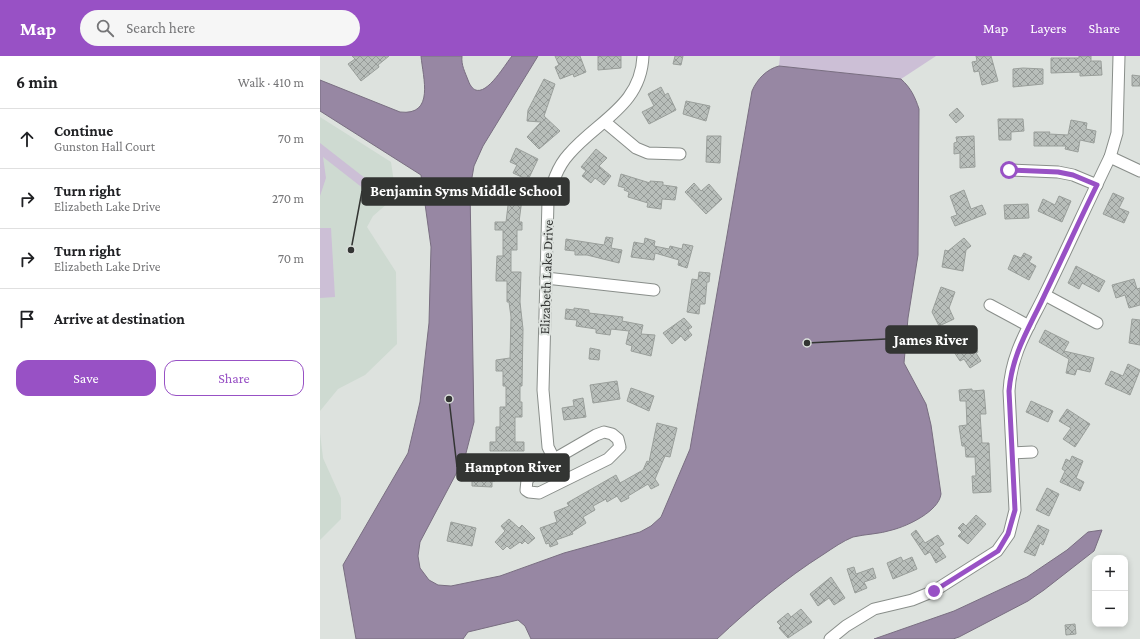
<!DOCTYPE html>
<html lang="en">
<head>
<meta charset="utf-8">
<style>
	body { margin:0; font-family:"Crimson Pro",serif; background:#f6f6f6; color:#202124 }
	.controls { position:absolute; right:12px; bottom:12px; display:grid; overflow:hidden; border-radius:8px; box-shadow:0 2px 6px #0003 }
	.controls button { width:36px; height:36px; display:grid; place-items:center; padding:0; border:0; border-bottom:1px solid #e0e0e0; background:#fff; color:#202124; font:20px sans-serif }
	.stop { position:absolute; width:12px; height:12px; margin:-9px; border:3px solid #9851c5; border-radius:50%; background:#fff }
	.stop.end { background:#9851c5; border-color:#fff; box-shadow:0 1px 4px #0008 }
	.list { margin:0; padding:0; list-style:none }
	h2 { display:flex; justify-content:space-between; align-items:center; height:52px; margin:0; padding:0 16px; font-size:17px }
	h2 small { font-size:13px; font-weight:400; color:#757577 }
	.list li { display:grid; grid-template-columns:26px 1fr auto; gap:12px; align-items:center; box-sizing:border-box; height:60px; padding:0 16px; border-top:1px solid #e0e0e0 }
	.list b { display:block; font-size:15px; white-space:nowrap }
	.list p { margin:0; font-size:13px; white-space:nowrap; color:#757577 }
	.list em { font-size:13px; font-style:normal; color:#757577 }
	.actions { display:flex; gap:8px; padding:12px 16px }
	.actions a { flex:1; padding:9px 0; border:1px solid #9851c5; border-radius:12px; text-align:center; font-size:14px; color:#9851c5 }
	.actions .main { background:#9851c5; color:#fff }
	.icon { flex:none; width:22px; height:22px; fill:none; stroke:currentColor; stroke-width:2; stroke-linecap:round; stroke-linejoin:round }
	.map { position:relative; flex:none; width:820px; height:583px; overflow:hidden }
	header { display:flex; align-items:center; gap:24px; box-sizing:border-box; height:56px; padding:0 20px; background:#9851c5; color:#fff }
	header strong { font-size:19px }
	nav { display:flex; gap:22px; margin-inline-start:auto; font-size:14px }
	.search { width:280px; height:36px; background:#f6f6f6; display:flex; align-items:center; gap:10px; box-sizing:border-box; padding:0 14px; border-radius:22px; color:#757577; font-size:15px }
	main { display:flex }
	aside { flex:1; background:#fff }
	.map>svg:first-child { display:block }
	.built { fill:#cedad1 }
	.green { fill:#ccbfd6 }
	.water { fill:#9787a3; stroke:#796e81 }
	.building { fill:url(#building-cross-hatch); stroke:#9a9f9b }
	.lines { fill:none; stroke-linecap:round; stroke-linejoin:round }
	.street-casing { stroke:#898e8a; stroke-width:13 }
	.street { stroke:#fff; stroke-width:11 }
	.route { stroke:#9851c5; stroke-width:5 }
	.labels { text-anchor:middle; dominant-baseline:central; stroke-width:4; stroke-linejoin:round; paint-order:stroke }
	.street-label { font-size:14px; fill:#333533; stroke:#dde2de }
	.leader { fill:none; stroke:#333533; stroke-width:1.5 }
	.callout-dot { fill:#333533; stroke:#dde2de; stroke-width:1.5 }
	.callout { fill:#333533; stroke:#333533; stroke-width:1.5 }
	.callout-label { font-size:15px; text-anchor:middle; font-weight:bold; fill:#fff }
</style>
</head>
<body>
<header>
<strong>Map</strong>
<div class="search"><svg class="icon" aria-label="search" viewBox="0 0 24 24"><circle cx="10" cy="10" r="6"/><path d="M15 15l6 6"/></svg>Search here</div>
<nav><a>Map</a><a>Layers</a><a>Share</a></nav>
</header>
<main>
<aside>
<h2>6 min<small>Walk · 410 m</small></h2>
<ul class="list">
<li><svg class="icon" aria-label="ahead" viewBox="0 0 24 24"><path d="M12 20V5M6 11l6-6 6 6"/></svg><div><b>Continue</b><p>Gunston Hall Court</p></div><em>70 m</em></li>
<li><svg class="icon" aria-label="right" viewBox="0 0 24 24"><path d="M7 20v-9h11M14 6l5 5-5 5"/></svg><div><b>Turn right</b><p>Elizabeth Lake Drive</p></div><em>270 m</em></li>
<li><svg class="icon" aria-label="right" viewBox="0 0 24 24"><path d="M7 20v-9h11M14 6l5 5-5 5"/></svg><div><b>Turn right</b><p>Elizabeth Lake Drive</p></div><em>70 m</em></li>
<li><svg class="icon" aria-label="arrive" viewBox="0 0 24 24"><path d="M6 21V4h12l-3 4 3 4H6"/></svg><div><b>Arrive at destination</b></div></li>
</ul>
<div class="actions"><a class="main">Save</a><a>Share</a></div>
</aside>
<div class="map">
<svg width="820" height="583" viewBox="0 0 820 583">
	<defs>
		<pattern id="building-cross-hatch" width="8" height="8" patternUnits="userSpaceOnUse"><rect width="8" height="8" fill="#b8beba"/><path d="M0 0l8 8M0 8l8-8" fill="none" stroke="#969b98"/></pattern>
	</defs>
	<rect width="100%" height="100%" fill="#dde2de"/>
	<g class="built">
		<path d="M0,61L71,106L76,140L53,160L47,171L76,216L77,288L45,319L18,333L0,355Z"/>
		<path d="M0,377L3,402L21,442V463L0,484Z"/>
	</g>
	<g class="green">
		<path d="M460,0H616L581,23L459,10Z"/>
		<path d="M0,87L59,133L53,140L3,101L6,122L0,140Z"/>
		<path d="M0,172H11L15,241L0,242Z"/>
	</g>
	<g class="water">
		<path d="M101,0H142C141,9 145,16 148,24C159,54 183,11 192,0H218L163,90L154,110L150,133L154,366L145,401L100,486L98,500L100,512L109,524L118,529L131,530L180,520L244,497L320,476L331,470L341,461L370,393L432,35C437,23 447,13 459,10L581,23C591,32 595,41 599,53L598,199L588,262L584,307L606,348L611,369L621,438C619,455 588,470 572,474C560,478 546,478 533,481C523,485 513,492 504,498C466,522 430,552 397,583H211L205,570L198,564L148,576L143,583H36L23,509L88,397L100,346L109,267L111,191L101,119L0,55V24L80,56C115,60 103,22 101,0Z"/>
		<path d="M782,474L774,495L724,534L708,545L639,581L633,583H554L634,555L707,521L747,494L768,476Z"/>
	</g>
	<g class="building">
		<path d="M32,0H69L58,9L59,11L41,25L28,8L35,3Z"/>
		<path d="M235,0H260L266,16L254,21L253,18L240,23L235,11L239,9Z"/>
		<path d="M278,0H301V12L278,14Z"/>
		<path d="M355,0H363L361,9L353,8Z"/>
		<path d="M656,0H671L678,25L662,29L659,15L654,16L652,6L657,5Z"/>
		<path d="M759,0H771V5H781L782,19L760,20V16L731,17V2H759Z"/>
		<path d="M703,12L723,13V28L693,31V13Z"/>
		<path d="M812,19L820,20V30H812Z"/>
		<path d="M224,23L235,28L224,60L240,75L219,93L207,81L221,66L207,65L208,54Z"/>
		<path d="M341,31L345,39L348,37L356,54L329,68L322,56L334,50L328,38Z"/>
		<path d="M366,45L390,50L386,65L363,58Z"/>
		<path d="M637,52L644,60L636,67L629,59Z"/>
		<path d="M678,63H703L704,75L691,76V84H679Z"/>
		<path d="M751,64L767,67L766,73L776,75L774,87L760,84L758,96L745,93L746,90H714V76H730L729,78L748,79Z"/>
		<path d="M387,80H401L400,107L386,106Z"/>
		<path d="M654,80L655,111L640,112V97L634,98V87L637,86L636,81Z"/>
		<path d="M196,92L218,103L208,124L193,117L197,109L190,106Z"/>
		<path d="M276,93L287,102L279,110L291,120L284,129L275,122L271,127L262,120L266,115L261,111Z"/>
		<path d="M301,118L330,127V125L343,126V129L357,131L355,144L342,143L341,153L327,151L328,147L308,141L309,136L304,134L305,132L298,130Z"/>
		<path d="M374,127L381,135L389,128L402,143L386,158L365,136Z"/>
		<path d="M186,132L201,134L200,143H202L199,166H202V174H197V194H191V216H201L200,246L203,273L202,330H200V346H202V361H195V386H204V395H170V386H176V371H180V351H186V330H183V315H176V304L190,302L191,261L189,246H187V225H176V220L177,200H183V174H175V166H186L189,141H185Z"/>
		<path d="M644,134L651,153L662,149L666,158L635,170L631,161L637,159L630,140Z"/>
		<path d="M793,137L804,142L799,152L809,156L804,167L783,158Z"/>
		<path d="M739,140L751,145L742,166L718,155L723,143L735,149Z"/>
		<path d="M708,148L709,162L685,163L684,149Z"/>
		<path d="M286,181L293,182L291,192L302,194L299,207L267,199H255V195L245,194L246,183L284,189Z"/>
		<path d="M325,182L335,185L334,190L349,193L350,190L362,193L363,188L373,190L367,212L358,209L359,204L335,197L334,204L311,201L314,186L324,188Z"/>
		<path d="M644,182L651,190L646,194L643,215L622,211L625,194L628,195Z"/>
		<path d="M704,197L712,201L709,206L716,210L709,224L688,213L694,199L701,202Z"/>
		<path d="M756,210L785,225L779,236L762,227L759,233L748,227Z"/>
		<path d="M379,216L390,217L389,226H387L385,248H380L379,258L367,256L372,223L378,224Z"/>
		<path d="M814,223L817,233L820,232V249L809,252L805,239L796,242L792,229Z"/>
		<path d="M621,231L635,236L629,252L634,263L619,270L612,256Z"/>
		<path d="M254,252L269,254V257L303,261L302,265L323,269L321,278L335,279L331,300L311,295L312,290L306,288L309,275L291,273L290,279L276,277V273L256,270L257,264L245,263L246,253L254,254Z"/>
		<path d="M364,262L372,271L368,274L372,279L365,285L361,280L352,288L343,277Z"/>
		<path d="M812,263L820,264V289L809,287Z"/>
		<path d="M725,274L749,286L744,295L774,302L770,316L757,313L755,319L746,317L749,303L719,286Z"/>
		<path d="M643,277L648,285L651,283L658,296L656,297L661,305L650,312L644,303L640,305L634,296L638,293L632,284Z"/>
		<path d="M270,292L280,294L279,304L269,303Z"/>
		<path d="M808,308L820,314L810,339L785,328L791,315L803,320Z"/>
		<path d="M297,325L300,343L273,347L270,329Z"/>
		<path d="M311,332L334,340L329,355L307,345Z"/>
		<path d="M652,333V335L664,334L666,358H660L662,387H669L671,436L653,437L652,420H656L655,401H646L645,390H642L639,370L647,369L646,345H640L639,334Z"/>
		<path d="M263,342L266,361L244,364L242,352L254,350L253,344Z"/>
		<path d="M711,345L733,355L728,366L706,356Z"/>
		<path d="M747,353L770,368L755,391L743,383L751,372L739,365Z"/>
		<path d="M337,367L357,372L350,401L345,400L335,423L339,429L331,433L328,428L308,440L309,442L301,446L297,440L287,446L286,443L273,450L275,454L263,461L266,467L252,476L253,478L236,484L238,488L230,491L229,487L226,488L220,472L237,466L234,456L249,450L247,447L296,419L300,427L323,414L327,405L329,406Z"/>
		<path d="M752,400L763,405L756,422L764,426L760,435L740,426L745,415L742,413L746,403L750,405Z"/>
		<path d="M159,402H175V425H172V431L152,430V416H159Z"/>
		<path d="M727,432L739,438L729,460L716,454Z"/>
		<path d="M656,459L666,468L648,488L638,480L642,476L638,472L643,467L646,470Z"/>
		<path d="M189,463L199,472L202,469L215,482L208,488L205,485L202,488L200,486L190,493L187,490L183,494L175,486L185,475L181,470Z"/>
		<path d="M131,466L156,472L152,490L127,485Z"/>
		<path d="M718,469L729,474L723,489L720,487L715,500L704,496Z"/>
		<path d="M596,474L605,487L618,479L624,488L619,491L626,501L616,507L610,496L605,499L591,478Z"/>
		<path d="M581,501L583,505L592,501L597,513L573,523L567,507Z"/>
		<path d="M534,511L536,518L553,512L556,522L544,526L547,532L535,537L527,513Z"/>
		<path d="M511,521L525,542L514,549L509,542L498,550L490,538Z"/>
		<path d="M481,553L492,566L468,582L459,572L461,570L457,566L468,557L471,561Z"/>
		<path d="M755,568L756,578L746,579L745,569Z"/>
	</g>
	<g class="lines">
		<g class="street-casing">
			<g id="street">
				<path d="M285,66L316,92L328,97L360,98"/>
				<path d="M790,101L820,115"/>
				<path d="M689,114L738,116L753,119L777,129"/>
				<path d="M226,222L334,234"/>
				<path d="M725,239L777,267"/>
				<path d="M670,249L709,270"/>
				<path d="M284,376L292,378L298,383L300,391L288,403L219,437L209,436L206,434L207,424L219,412L276,379Z"/>
				<path d="M693,397L712,396"/>
				<path d="M234,403L228,391L223,334L228,145C232,128 237,111 249,98C277,65 321,50 323,0"/>
				<path d="M510,583L526,570L554,553L592,544L614,535L677,495L689,478L695,454L689,335C691,297 709,271 725,238C747,193 768,146 790,101L797,77L799,0"/>
			</g>
		</g>
		<use href="#street" class="street"/>
	</g>
	<g class="lines">
		<path class="route" d="M614,535L678,495L688,478L695,454L689,335C692,297 710,271 725,238C743,201 759,165 777,129L753,119L738,116L689,114"/>
	</g>
	<g class="labels">
		<g class="street-label">
			<text transform="translate(226 221) rotate(-88)">Elizabeth Lake Drive</text>
		</g>
	</g>
	<path class="leader" d="M31 194L42 135M487 287L566 283M129 343L137 411"/>
	<g class="callout-dot">
		<circle cx="31" cy="194" r="4"/>
		<circle cx="487" cy="287" r="4"/>
		<circle cx="129" cy="343" r="4"/>
	</g>
	<g class="callout">
		<rect x="42" y="122" width="207" height="27" rx="4"/>
		<rect x="566" y="270" width="91" height="27" rx="4"/>
		<rect x="137" y="398" width="112" height="27" rx="4"/>
	</g>
	<g class="callout-label">
		<text x="146" y="140">Benjamin Syms Middle School</text>
		<text x="611" y="289">James River</text>
		<text x="193" y="416">Hampton River</text>
	</g>
</svg>
<div class="controls">
<button>+</button>
<button>−</button>
</div>
<div class="stop" style="left:689px;top:114px"></div>
<div class="stop end" style="left:614px;top:535px"></div>
</div>
</main>
</body>
</html>
